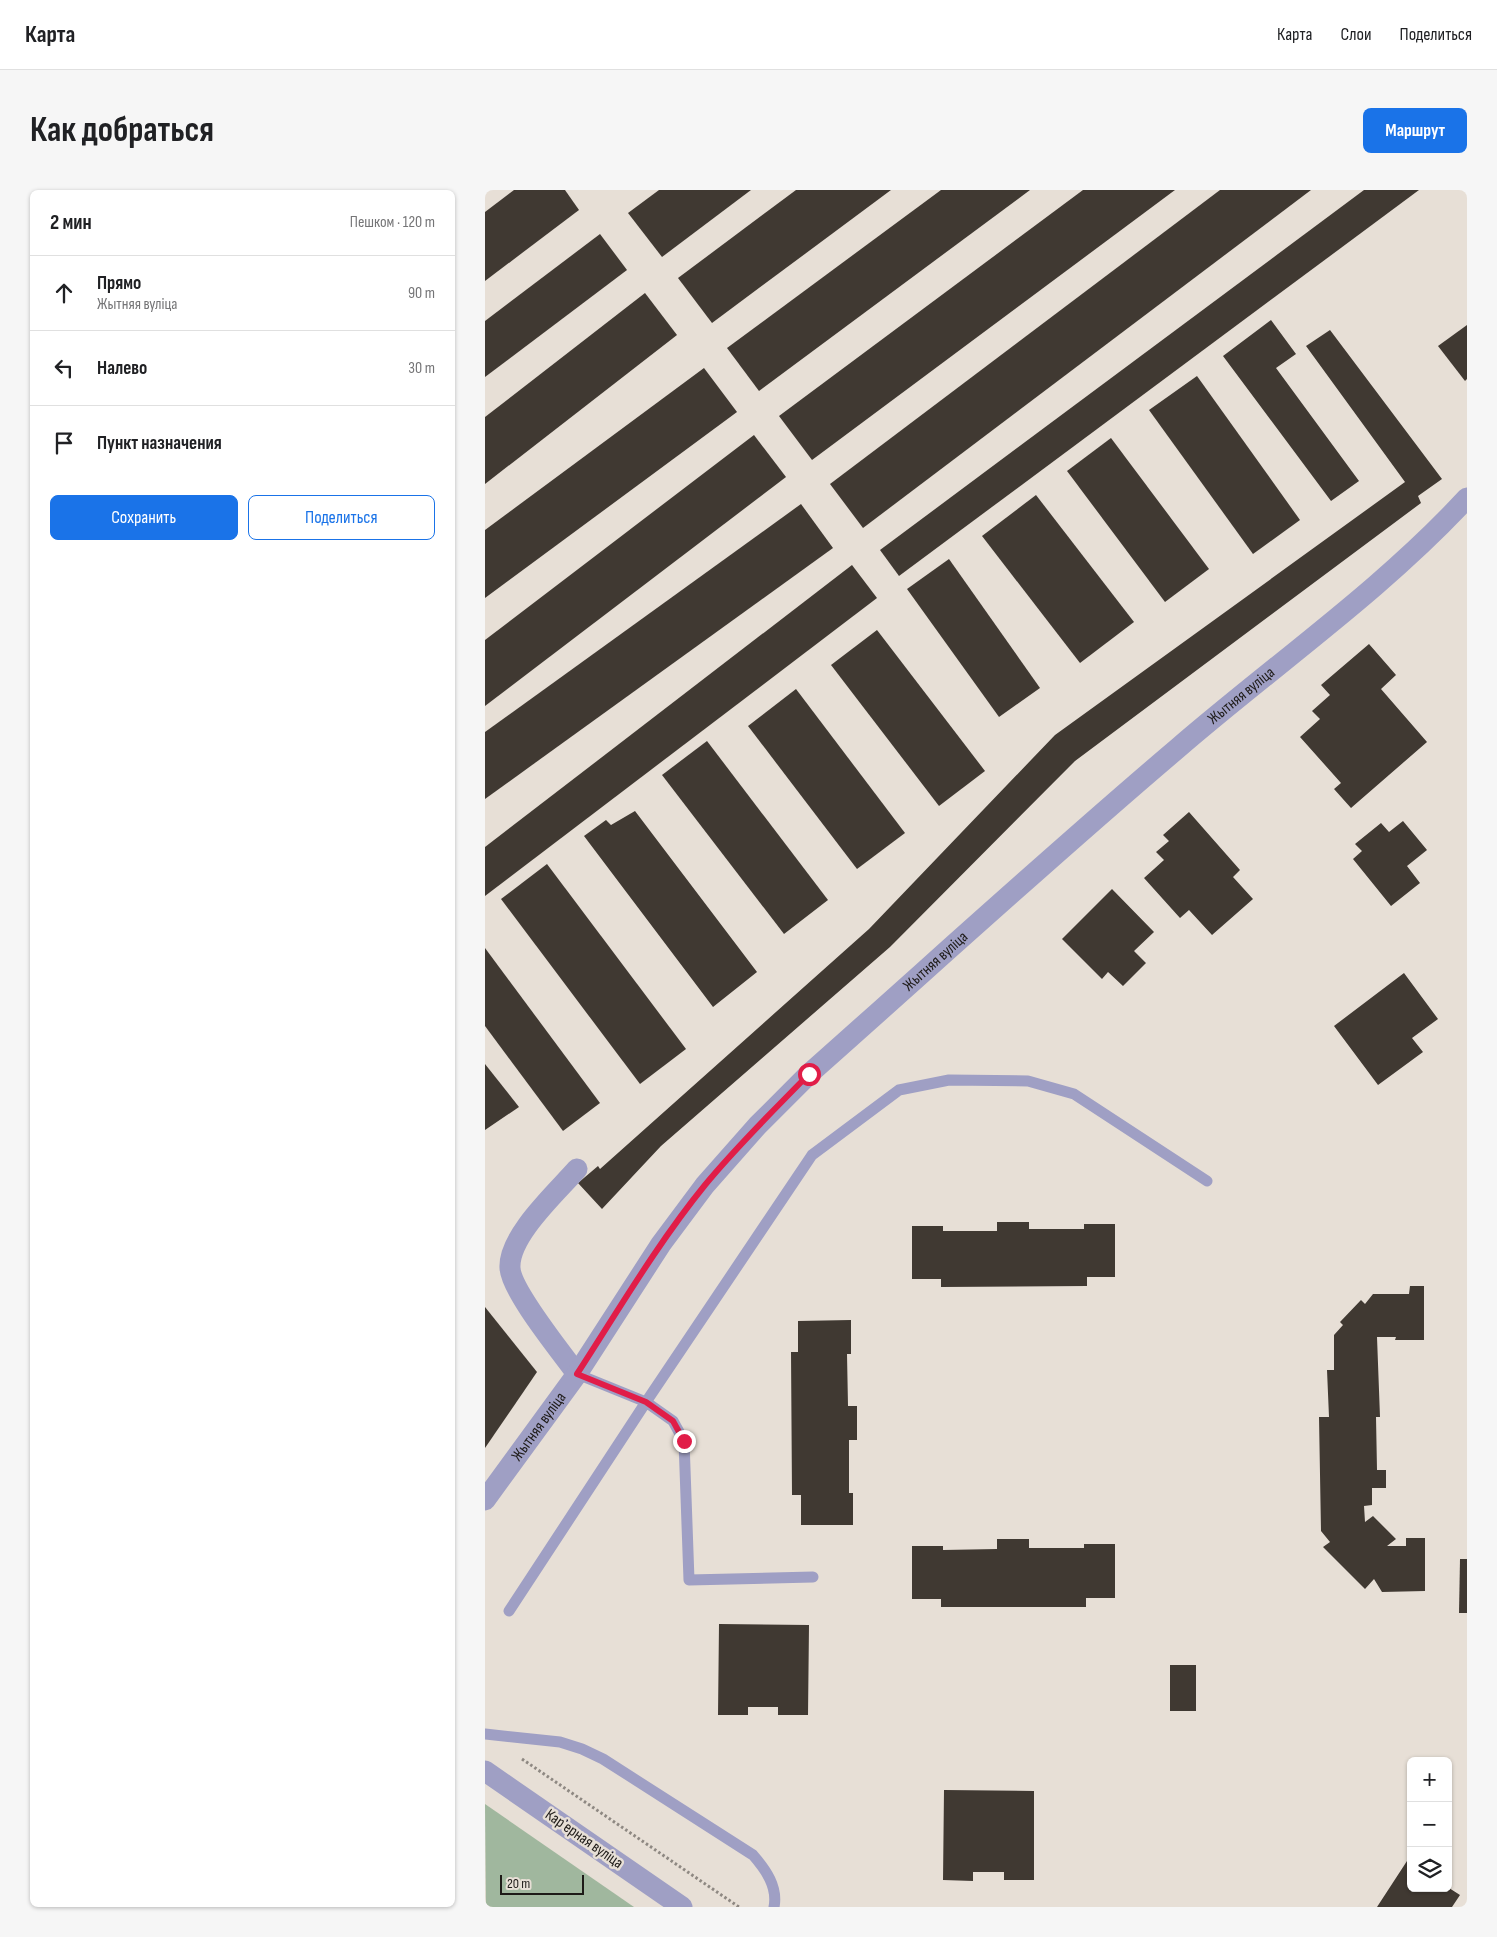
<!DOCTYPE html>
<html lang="ru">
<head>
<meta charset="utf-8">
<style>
	body { margin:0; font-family:"Sofia Sans Condensed",sans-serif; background:#f6f6f6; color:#202124 }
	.controls { position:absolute; right:15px; bottom:15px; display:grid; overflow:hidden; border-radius:8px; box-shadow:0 1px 4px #0004 }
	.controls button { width:45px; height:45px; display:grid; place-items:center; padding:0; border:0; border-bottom:1px solid #e0e0e0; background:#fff; color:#202124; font:25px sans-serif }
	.scale { position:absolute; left:15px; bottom:12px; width:84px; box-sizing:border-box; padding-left:5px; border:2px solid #1e1b18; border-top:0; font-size:14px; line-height:18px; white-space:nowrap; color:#1e1b18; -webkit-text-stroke:4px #e7dfd6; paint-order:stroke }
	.stop { position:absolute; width:15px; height:15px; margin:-11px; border:4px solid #e11d48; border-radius:50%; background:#fff }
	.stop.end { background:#e11d48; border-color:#fff; box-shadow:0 1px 5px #0008 }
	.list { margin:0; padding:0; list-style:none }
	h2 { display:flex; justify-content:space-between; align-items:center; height:65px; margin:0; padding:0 20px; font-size:21px }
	h2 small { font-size:16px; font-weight:400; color:#757577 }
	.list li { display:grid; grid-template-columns:32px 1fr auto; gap:15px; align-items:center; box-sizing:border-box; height:75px; padding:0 20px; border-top:1px solid #e0e0e0 }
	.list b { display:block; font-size:19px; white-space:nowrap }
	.list p { margin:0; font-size:16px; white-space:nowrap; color:#757577 }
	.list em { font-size:16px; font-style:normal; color:#757577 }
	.actions { display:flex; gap:10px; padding:15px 20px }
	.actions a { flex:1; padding:11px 0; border:1px solid #1a73e8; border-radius:8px; text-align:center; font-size:18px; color:#1a73e8 }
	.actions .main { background:#1a73e8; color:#fff }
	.icon { flex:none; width:28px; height:28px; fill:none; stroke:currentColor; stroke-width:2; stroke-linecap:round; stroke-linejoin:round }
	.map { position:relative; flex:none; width:982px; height:1717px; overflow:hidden; border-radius:8px }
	header { display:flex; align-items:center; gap:30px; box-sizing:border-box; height:70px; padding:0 25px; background:#fff; border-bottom:1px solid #e0e0e0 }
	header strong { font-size:24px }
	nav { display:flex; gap:28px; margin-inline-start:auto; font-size:18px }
	.intro { display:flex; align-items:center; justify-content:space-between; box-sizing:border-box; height:120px; padding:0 30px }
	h1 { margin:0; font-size:35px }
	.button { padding:12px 22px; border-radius:8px; background:#1a73e8; color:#fff; font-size:18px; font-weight:700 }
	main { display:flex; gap:30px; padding:0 30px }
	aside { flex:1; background:#fff; border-radius:8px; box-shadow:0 1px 4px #0004 }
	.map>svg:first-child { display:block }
	.green { fill:#a0b79e }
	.building { fill:#403932 }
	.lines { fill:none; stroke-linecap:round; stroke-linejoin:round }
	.path { stroke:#8e8882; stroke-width:3; stroke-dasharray:2.5 2.5; stroke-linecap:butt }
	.service { stroke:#9f9fc4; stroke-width:11 }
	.minor { stroke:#9f9fc4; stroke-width:21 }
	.route { stroke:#e11d48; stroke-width:6 }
	.labels { text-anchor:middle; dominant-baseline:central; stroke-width:5; stroke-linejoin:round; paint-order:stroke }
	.street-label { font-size:16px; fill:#1e1b18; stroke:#e7dfd6 }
</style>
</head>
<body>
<header>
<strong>Карта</strong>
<nav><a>Карта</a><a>Слои</a><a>Поделиться</a></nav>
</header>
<div class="intro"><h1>Как добраться</h1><a class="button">Маршрут</a></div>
<main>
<aside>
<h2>2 мин<small>Пешком · 120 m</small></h2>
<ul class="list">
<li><svg class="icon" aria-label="ahead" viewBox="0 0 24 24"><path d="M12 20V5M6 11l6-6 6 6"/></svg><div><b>Прямо</b><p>Жытняя вуліца</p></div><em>90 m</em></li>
<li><svg class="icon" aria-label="left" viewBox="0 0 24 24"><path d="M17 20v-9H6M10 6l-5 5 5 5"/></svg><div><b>Налево</b></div><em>30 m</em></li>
<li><svg class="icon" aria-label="arrive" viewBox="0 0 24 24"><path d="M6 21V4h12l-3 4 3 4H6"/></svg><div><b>Пункт назначения</b></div></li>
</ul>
<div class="actions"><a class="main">Сохранить</a><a>Поделиться</a></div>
</aside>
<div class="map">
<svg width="982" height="1717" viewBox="0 0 982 1717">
	<rect width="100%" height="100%" fill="#e7dfd6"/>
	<path class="green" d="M0,1614L149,1717H1Z"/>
	<g class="building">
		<path d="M29,0H80L94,20L0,91V22Z"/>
		<path d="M174,0H266L177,67L143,23Z"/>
		<path d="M311,0H406L227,133L193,88Z"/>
		<path d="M456,0H545L274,201L242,158Z"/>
		<path d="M598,0H690L327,270L294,226Z"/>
		<path d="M735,0H826L378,338L345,294Z"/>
		<path d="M879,0H934L414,386L395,360Z"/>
		<path d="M115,44L142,80L0,187V131Z"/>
		<path d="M160,103L192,145L0,294V227Z"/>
		<path d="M786,130L811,164L791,178L874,291L846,311L738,166Z"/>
		<path d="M982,135V189L980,191L953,156Z"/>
		<path d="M845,140L957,289L933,306L936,313L590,571L405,757L176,956L117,1019L93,993L113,976L115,979L384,739L570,545L920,292L821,156Z"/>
		<path d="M219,178L252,222L0,408V340Z"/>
		<path d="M712,186L815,330L768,364L664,220Z"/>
		<path d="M269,245L301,287L0,516V450Z"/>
		<path d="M626,248L724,379L680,412L582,281Z"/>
		<path d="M551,305L649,432L595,473L497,346Z"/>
		<path d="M316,314L348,358L0,609V542Z"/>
		<path d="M464,369L555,498L514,527L422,399Z"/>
		<path d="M367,375L392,408L0,706V657Z"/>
		<path d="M392,440L500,581L454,616L346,475Z"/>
		<path d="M884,454L911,485L896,499L942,552L866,618L849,599L856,593L815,547L835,529L827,521L845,505L836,495Z"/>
		<path d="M311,499L420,643L372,679L263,536Z"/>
		<path d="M222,551L343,710L299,744L177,585Z"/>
		<path d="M150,621L272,782L228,817L99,646L121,630L126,635Z"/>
		<path d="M704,622L755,680L748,687L768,709L727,745L704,720L695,728L659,688L679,670L671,662L684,651L678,645Z"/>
		<path d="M918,631L942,660L922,676L935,693L906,716L868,669L877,661L870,654L896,633L904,642Z"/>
		<path d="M62,674L201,859L155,894L16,709Z"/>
		<path d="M627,699L669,742L649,761L661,773L638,796L623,782L617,789L577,749Z"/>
		<path d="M0,758L115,913L78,941L0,836Z"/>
		<path d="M919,783L953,829L927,848L938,862L893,895L849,836Z"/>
		<path d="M0,874L34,917L0,940Z"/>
		<path d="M512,1032H544V1039H599V1034H630V1087H602V1096L456,1097V1089H427V1036H458V1041H512Z"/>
		<path d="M925,1096H939V1150H910L911,1147H892L895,1227H891L892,1280H901V1298H887V1315L879,1316L880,1332L888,1326L911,1349L902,1356H921V1348H940V1401L897,1402L889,1389L880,1399L838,1357L845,1352L836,1341L834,1227H844L842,1180H849V1145L858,1135L855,1132L876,1110L880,1114L888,1104H924Z"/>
		<path d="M0,1117L52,1182L0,1258Z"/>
		<path d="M366,1130V1164H362L363,1216H372V1250H364V1303H368V1335H316V1305H307L306,1162H313V1131Z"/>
		<path d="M512,1349H544V1358H599V1354H630V1408H601V1417H456V1409H427V1356H458V1360L512,1359Z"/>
		<path d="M975,1369H982V1423H974Z"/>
		<path d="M234,1434L324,1435L323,1525H293V1517H263V1525H233Z"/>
		<rect x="685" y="1475" width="26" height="46"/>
		<path d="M459,1600L549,1601V1690H519V1682H488V1691L458,1690Z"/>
		<path d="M922,1671L926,1674V1698H964L975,1705L967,1717H892Z"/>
	</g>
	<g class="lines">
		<path class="path" d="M37,1569L254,1717"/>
		<g class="service">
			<path d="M92,1184L161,1212L327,965L414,900L464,890L543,891L589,904L722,991"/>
			<path d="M24,1421L161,1212L188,1231L199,1251L204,1390L328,1387"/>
			<path d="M0,1544L75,1552L97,1559L118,1569L268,1665C281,1680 293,1697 289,1717"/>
		</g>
		<g class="minor">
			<path d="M92,1184C77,1163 26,1101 25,1078C23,1046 72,1002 92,979"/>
			<path id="s1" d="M0,1310L92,1184L176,1054L220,995L273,935L324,884C447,775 568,664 693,558C789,475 896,401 982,308"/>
			<path d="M0,1581L197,1717"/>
		</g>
	</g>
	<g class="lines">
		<path class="route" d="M199,1251L188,1231L161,1212L92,1184C133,1121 172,1054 220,995C252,956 289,920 324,884"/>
	</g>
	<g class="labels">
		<g class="street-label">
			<text stroke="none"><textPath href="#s1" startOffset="1111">Жытняя вуліца</textPath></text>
			<text stroke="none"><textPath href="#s1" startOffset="706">Жытняя вуліца</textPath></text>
			<text stroke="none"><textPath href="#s1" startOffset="91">Жытняя вуліца</textPath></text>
			<text transform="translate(99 1649) rotate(35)">Карʼерная вуліца</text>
		</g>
	</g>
</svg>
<div class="controls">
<button>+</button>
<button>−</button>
<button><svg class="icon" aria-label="layers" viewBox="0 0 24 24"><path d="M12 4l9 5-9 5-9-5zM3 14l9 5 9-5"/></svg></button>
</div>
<div class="scale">20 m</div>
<div class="stop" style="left:324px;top:884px"></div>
<div class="stop end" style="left:199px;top:1251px"></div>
</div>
</main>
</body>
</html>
